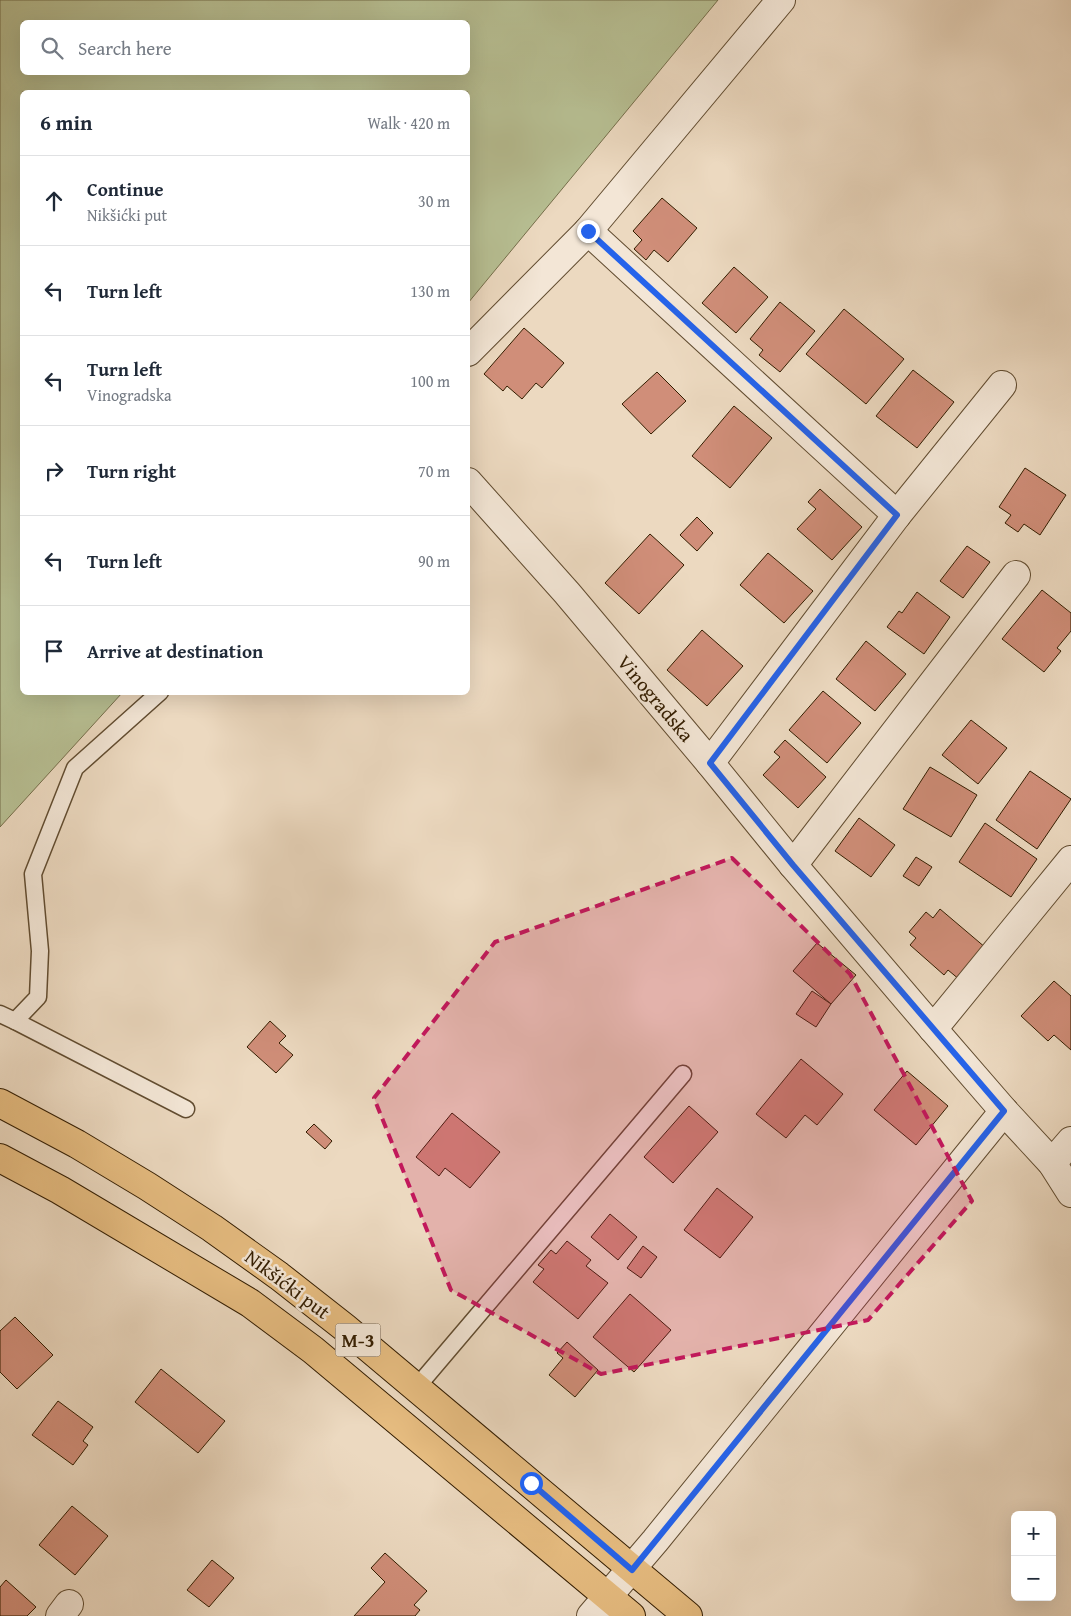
<!DOCTYPE html>
<html lang="en">
<head>
<meta charset="utf-8">
<style>
	body { margin:0; font-family:"Gentium Book Plus",serif; background:#f6f6f7; color:#1f2937 }
	.controls { position:absolute; right:15px; bottom:15px; display:grid; overflow:hidden; border-radius:8px; box-shadow:0 5px 20px #0002 }
	.controls button { width:45px; height:45px; display:grid; place-items:center; padding:0; border:0; border-bottom:1px solid #e0e1e3; background:#fff; color:#1f2937; font:25px sans-serif }
	.stop { position:absolute; width:15px; height:15px; margin:-11px; border:4px solid #2563eb; border-radius:50%; background:#fff }
	.stop.end { background:#2563eb; border-color:#fff; box-shadow:0 1px 5px #0008 }
	.list { margin:0; padding:0; list-style:none }
	h2 { display:flex; justify-content:space-between; align-items:center; height:65px; margin:0; padding:0 20px; font-size:21px }
	h2 small { font-size:16px; font-weight:400; color:#747a83 }
	.list li { display:grid; grid-template-columns:32px 1fr auto; gap:15px; align-items:center; box-sizing:border-box; height:90px; padding:0 20px; border-top:1px solid #e0e1e3 }
	.list b { display:block; font-size:19px; white-space:nowrap }
	.list p { margin:0; font-size:16px; white-space:nowrap; color:#747a83 }
	.list em { font-size:16px; font-style:normal; color:#747a83 }
	.icon { flex:none; width:28px; height:28px; fill:none; stroke:currentColor; stroke-width:2; stroke-linecap:round; stroke-linejoin:round }
	.map { position:relative; flex:none; width:1071px; height:1616px; overflow:hidden }
	.search { position:absolute; background:#fff; box-shadow:0 5px 20px #0002; left:20px; top:20px; width:450px; height:55px; display:flex; align-items:center; gap:12px; box-sizing:border-box; padding:0 18px; border-radius:8px; color:#747a83; font-size:19px }
	.panel { position:absolute; background:#fff; box-shadow:0 5px 20px #0002; left:20px; top:90px; width:450px; height:605px; border-radius:8px }
	.map>svg:first-child { display:block }
	.green { fill:#b7bf93; stroke:#756e4a; fill-rule:evenodd }
	.building { fill:#d08e79; stroke:#331d00 }
	.lines { fill:none; stroke-linecap:round; stroke-linejoin:round }
	.lane-casing { stroke:#614c30; stroke-width:19 }
	.street-casing { stroke:#614c30; stroke-width:30 }
	.primary-casing { stroke:#331d00; stroke-width:30 }
	.lane { stroke:#f3e6d6; stroke-width:16 }
	.street { stroke:#f3e6d6; stroke-width:28 }
	.primary { stroke:#e6bc80; stroke-width:28 }
	.route { stroke:#2563eb; stroke-width:6 }
	.marked { fill:#c2185b; fill-opacity:0.2; stroke:#c2185b; stroke-width:4; stroke-dasharray:10 6; stroke-linejoin:round }
	.labels { text-anchor:middle; dominant-baseline:central; stroke-width:5; stroke-linejoin:round; paint-order:stroke }
	.shield { fill:#f3e6d6; stroke:#6d5940; stroke-width:1 }
	.shield-label { font-size:19px; font-weight:bold; fill:#331d00 }
	.street-label { font-size:20px; fill:#331d00; stroke:#f3e6d6 }
</style>
</head>
<body>
<div class="map">
<svg width="1071" height="1616" viewBox="0 0 1071 1616">
	<rect width="100%" height="100%" fill="#ecd9c0"/>
	<filter id="stains"><feTurbulence type="fractalNoise" baseFrequency=".004" numOctaves="4"/><feColorMatrix values="0 0 0 0 .2 0 0 0 0 .09 0 0 0 0 .02 0 0 0 .5 -.17"/></filter>
	<radialGradient id="worn" r=".72"><stop offset=".6" stop-color="#630" stop-opacity="0"/><stop offset="1" stop-color="#630" stop-opacity=".3"/></radialGradient>
	<path class="green" d="M0,0H718L468,303V92H22V692L122,693L0,827ZM22,22H468V72H22Z"/>
	<g class="building">
		<path d="M662,198L697,228L668,262L654,250L646,260L634,249L642,240L633,231Z"/>
		<path d="M734,267L768,297L736,333L702,303Z"/>
		<path d="M780,302L815,331L780,372L759,355L763,350L750,339Z"/>
		<path d="M844,309L904,359L866,404L806,354Z"/>
		<path d="M524,328L564,363L542,388L536,383L522,399L507,386L503,391L484,374Z"/>
		<path d="M913,370L954,402L917,448L876,416Z"/>
		<path d="M657,372L686,401L651,434L622,404Z"/>
		<path d="M734,406L772,438L730,488L692,456Z"/>
		<path d="M1025,468L1066,495L1040,535L1024,524L1018,532L1005,523L1011,515L999,507Z"/>
		<path d="M820,489L862,527L832,560L797,529L816,509L808,502Z"/>
		<path d="M697,517L713,533L697,551L680,535Z"/>
		<path d="M650,534L684,565L639,614L605,583Z"/>
		<path d="M967,546L990,562L963,598L940,581Z"/>
		<path d="M768,553L813,591L784,623L740,585Z"/>
		<path d="M1042,590L1071,613V631L1057,648L1061,651L1044,672L1002,639Z"/>
		<path d="M917,592L950,617L924,654L887,627L899,611L902,613Z"/>
		<path d="M702,630L743,666L707,706L667,670Z"/>
		<path d="M866,641L906,674L875,711L836,679Z"/>
		<path d="M823,691L861,723L827,763L789,730Z"/>
		<path d="M971,720L1007,748L978,784L942,755Z"/>
		<path d="M785,740L826,777L798,808L763,775L780,757L774,752Z"/>
		<path d="M930,767L977,795L951,837L903,809Z"/>
		<path d="M1030,771L1071,799L1037,849L996,820Z"/>
		<path d="M859,818L895,845L871,877L835,851Z"/>
		<path d="M985,823L1037,859L1011,897L959,862Z"/>
		<path d="M916,857L932,867L919,886L903,876Z"/>
		<path d="M940,909L986,948L960,980L948,970L944,975L910,945L916,938L909,932L926,912L933,918Z"/>
		<path d="M817,943L856,975L831,1004L793,971Z"/>
		<path d="M1054,981L1071,996V1050L1054,1035L1048,1041L1021,1016Z"/>
		<path d="M812,991L831,1004L816,1027L796,1014Z"/>
		<path d="M270,1021L286,1036L279,1043L293,1055L276,1073L247,1047Z"/>
		<path d="M801,1059L843,1094L817,1125L805,1115L786,1138L756,1114Z"/>
		<path d="M907,1071L948,1106L916,1145L874,1110Z"/>
		<path d="M689,1106L718,1132L673,1183L644,1157Z"/>
		<path d="M452,1113L500,1152L470,1188L445,1168L439,1176L416,1157Z"/>
		<path d="M314,1124L332,1141L325,1149L306,1132Z"/>
		<path d="M717,1188L753,1217L720,1258L684,1230Z"/>
		<path d="M610,1214L637,1237L618,1260L591,1237Z"/>
		<path d="M567,1241L591,1260L586,1266L608,1283L578,1319L533,1282L544,1269L538,1265L551,1250L556,1254Z"/>
		<path d="M643,1246L657,1257L641,1278L627,1268Z"/>
		<path d="M630,1294L671,1330L634,1372L593,1337Z"/>
		<path d="M15,1317L53,1355L17,1389L0,1372V1331Z"/>
		<path d="M567,1342L598,1370L575,1397L549,1375L563,1358L557,1353Z"/>
		<path d="M161,1369L225,1421L198,1453L135,1402Z"/>
		<path d="M58,1401L93,1427L83,1441L88,1445L73,1465L32,1435Z"/>
		<path d="M72,1506L108,1536L75,1575L39,1545Z"/>
		<path d="M385,1553L427,1591L414,1605L420,1610L415,1616H354L385,1582L371,1568Z"/>
		<path d="M212,1560L234,1578L209,1607L187,1590Z"/>
		<path d="M6,1580L36,1607L27,1616H0V1587Z"/>
	</g>
	<g class="lines">
		<g class="lane-casing">
			<g id="lane">
				<path d="M0,1014L15,1021L38,997L40,951L33,874L75,768L160,692"/>
				<path d="M15,1021L186,1109"/>
				<path d="M416,1388L683,1074"/>
			</g>
		</g>
		<g class="street-casing">
			<g id="street">
				<path d="M588,231L897,515"/>
				<path d="M468,352L588,231L781,0"/>
				<path d="M468,482L567,593L710,763L793,865L933,1029L1004,1111L1052,1163L1071,1193"/>
				<path d="M710,763L897,515L1002,385"/>
				<path d="M793,865L1016,575"/>
				<path d="M933,1029L1071,860"/>
				<path d="M1052,1163L1071,1141"/>
				<path d="M60,1616L69,1604"/>
				<path d="M591,1616L655,1541L1004,1111"/>
			</g>
		</g>
		<g class="primary-casing">
			<g id="primary">
				<path d="M0,1103L77,1144L147,1186L212,1228L279,1276L344,1327L688,1616"/>
				<path d="M0,1158L60,1190L250,1303L313,1350L631,1616"/>
			</g>
		</g>
		<use href="#lane" class="lane"/>
		<use href="#street" class="street"/>
		<use href="#primary" class="primary"/>
	</g>
	<g class="lines">
		<path class="route" d="M531,1483L632,1570L1004,1111L793,865L710,763L897,515L588,231"/>
	</g>
	<path class="marked" d="M732,858L850,974L972,1201L868,1320L601,1374L451,1290L374,1098L495,942Z"/>
	<g class="labels">
		<rect class="shield" x="335.5" y="1323.5" width="45" height="33" rx="4"/>
		<g class="shield-label">
			<text x="358" y="1340">M-3</text>
		</g>
		<g class="street-label">
			<text transform="translate(656 698) rotate(50)">Vinogradska</text>
			<text transform="translate(288 1284) rotate(37)">Nikšićki put</text>
		</g>
	</g>
	<rect width="100%" height="100%" filter="url(#stains)"/>
	<rect width="100%" height="100%" fill="url(#worn)"/>
</svg>
<div class="controls">
<button>+</button>
<button>−</button>
</div>
<div class="stop" style="left:531px;top:1483px"></div>
<div class="stop end" style="left:588px;top:231px"></div>
<div class="search"><svg class="icon" aria-label="search" viewBox="0 0 24 24"><circle cx="10" cy="10" r="6"/><path d="M15 15l6 6"/></svg>Search here</div>
<section class="panel">
<h2>6 min<small>Walk · 420 m</small></h2>
<ul class="list">
<li><svg class="icon" aria-label="ahead" viewBox="0 0 24 24"><path d="M12 20V5M6 11l6-6 6 6"/></svg><div><b>Continue</b><p>Nikšićki put</p></div><em>30 m</em></li>
<li><svg class="icon" aria-label="left" viewBox="0 0 24 24"><path d="M17 20v-9H6M10 6l-5 5 5 5"/></svg><div><b>Turn left</b></div><em>130 m</em></li>
<li><svg class="icon" aria-label="left" viewBox="0 0 24 24"><path d="M17 20v-9H6M10 6l-5 5 5 5"/></svg><div><b>Turn left</b><p>Vinogradska</p></div><em>100 m</em></li>
<li><svg class="icon" aria-label="right" viewBox="0 0 24 24"><path d="M7 20v-9h11M14 6l5 5-5 5"/></svg><div><b>Turn right</b></div><em>70 m</em></li>
<li><svg class="icon" aria-label="left" viewBox="0 0 24 24"><path d="M17 20v-9H6M10 6l-5 5 5 5"/></svg><div><b>Turn left</b></div><em>90 m</em></li>
<li><svg class="icon" aria-label="arrive" viewBox="0 0 24 24"><path d="M6 21V4h12l-3 4 3 4H6"/></svg><div><b>Arrive at destination</b></div></li>
</ul>
</section>
</div>
</body>
</html>
